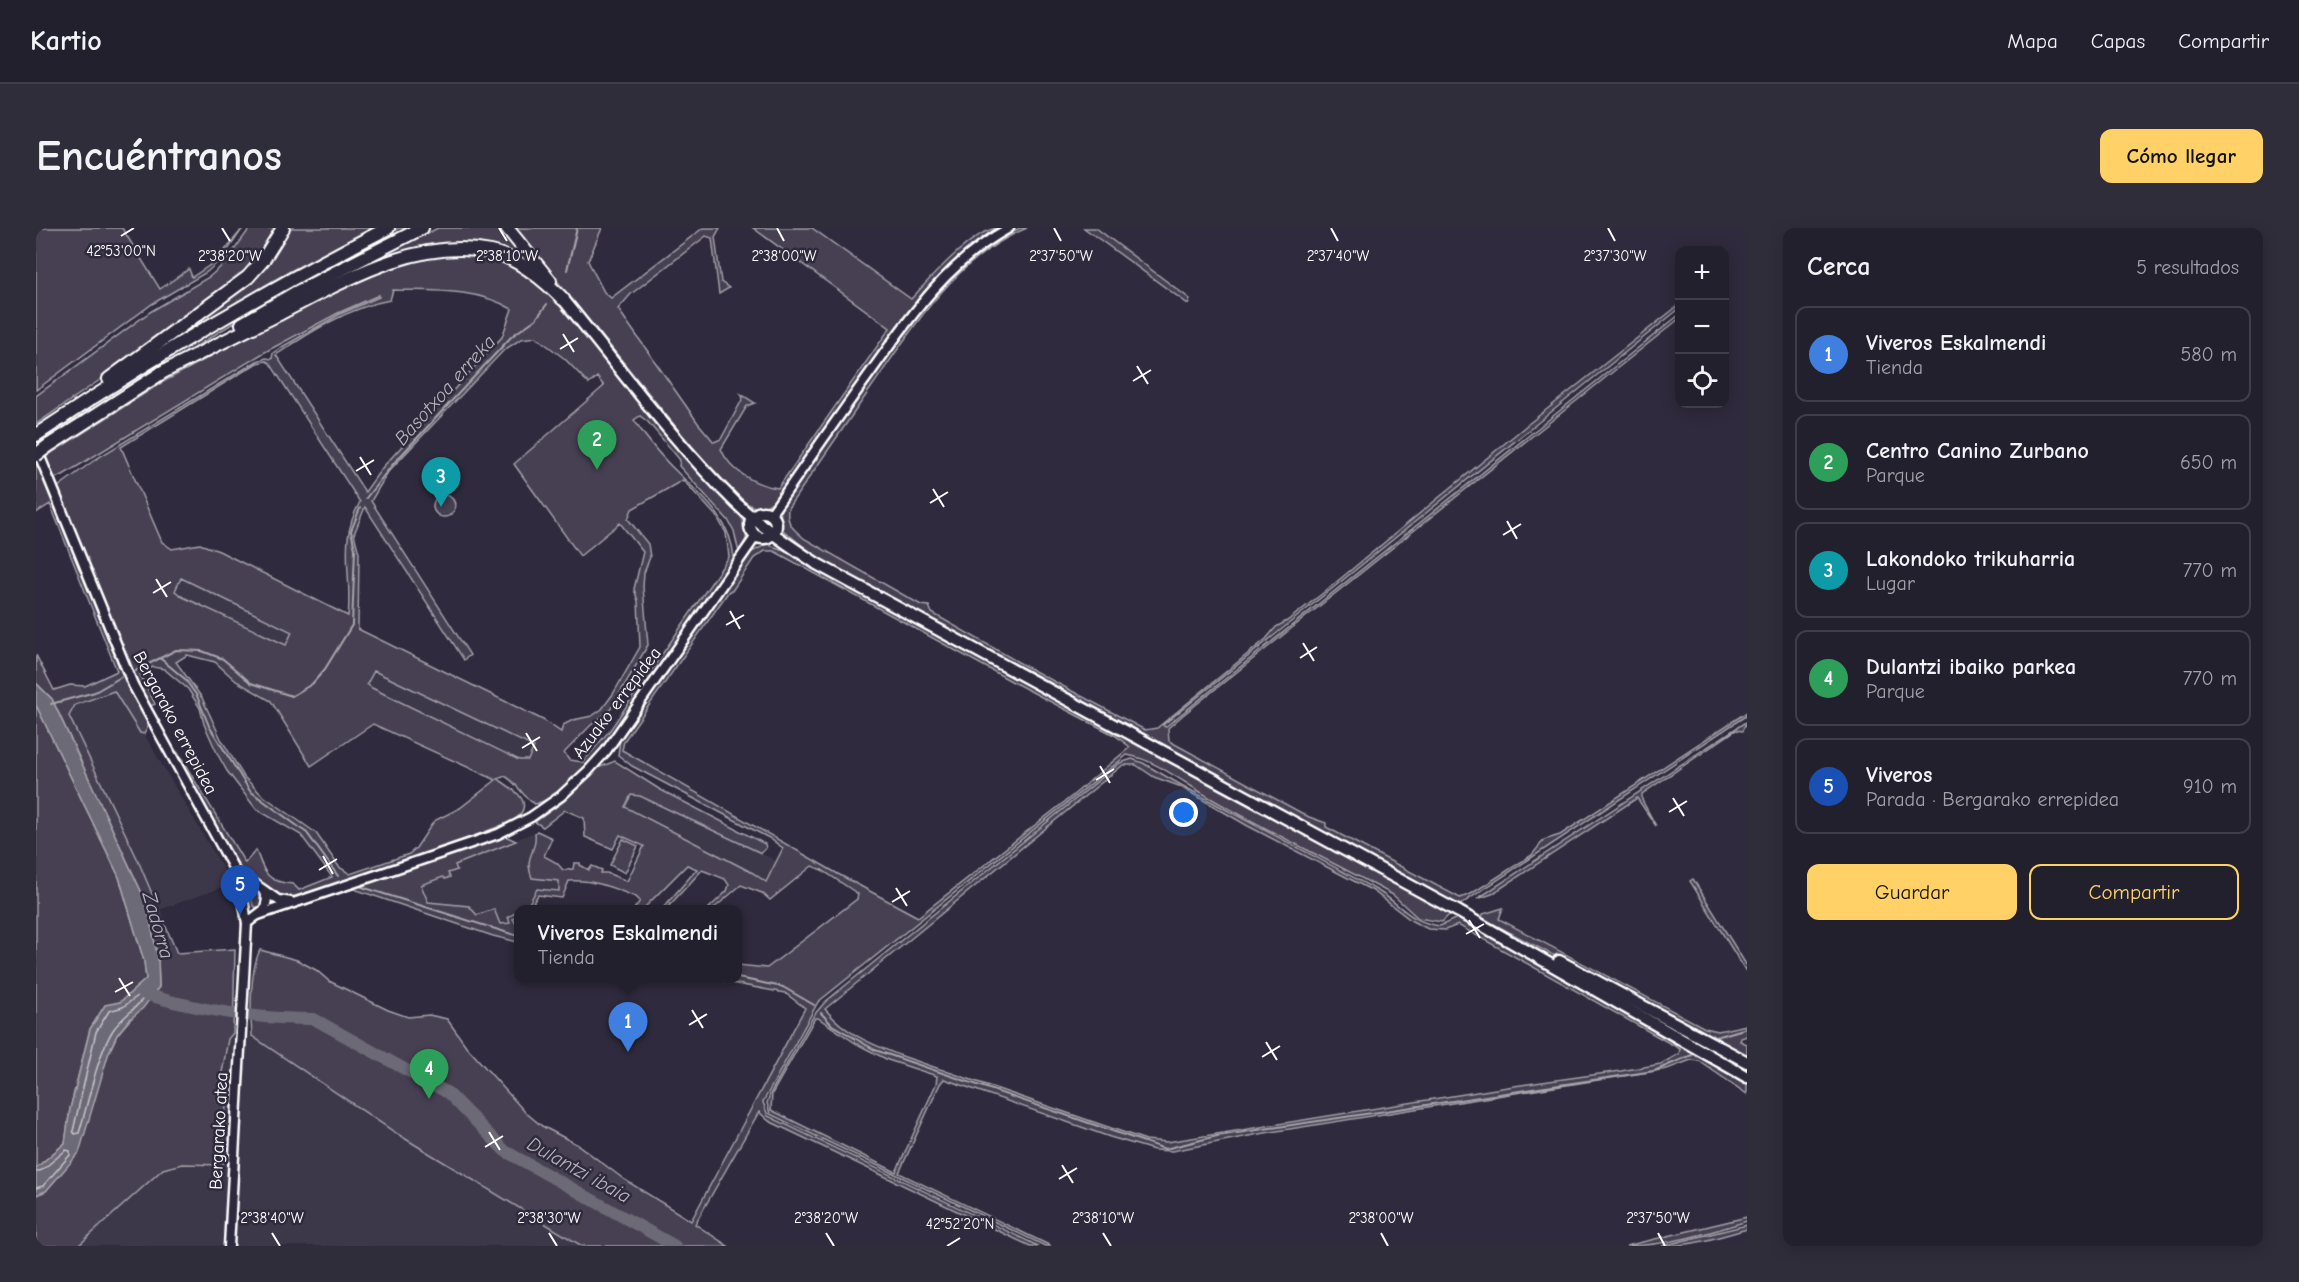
<!DOCTYPE html>
<html lang="es">
<head>
<meta charset="utf-8">
<style>
	body { margin:0; font-family:"Comic Neue",sans-serif; background:#2f2d3a; color:#f1f3f6 }
	.controls { position:absolute; right:18px; top:18px; display:grid; overflow:hidden; border-radius:12px; box-shadow:0 3px 15px #0003 }
	.controls button { width:54px; height:54px; display:grid; place-items:center; padding:0; border:0; border-bottom:2px solid #403e4a; background:#23202e; color:#f1f3f6; font:30px sans-serif }
	.you { position:absolute; left:1148px; top:585px; width:21px; height:21px; margin:-15px; border:4px solid #fff; border-radius:50%; background:#1a73e8; box-shadow:0 0 0 9px #1a73e833 }
	.badge { display:grid; place-items:center; width:39px; height:39px; border-radius:50%; background:#ffd166; color:#fff; font-size:20px; font-weight:700 }
	.pin { position:absolute; translate:-50% -50px; filter:drop-shadow(0 2px 3px #0008) }
	.pin::after { content:''; position:absolute; top:32px; width:21px; height:18px; background:inherit; clip-path:polygon(0 0,100% 0,50% 100%) }
	.popup { position:absolute; left:478px; top:677px; width:228px; height:78px; box-sizing:border-box; display:grid; place-content:center; border-radius:12px; background:#23202e; filter:drop-shadow(0 2px 4px #0005); font-size:20px; white-space:nowrap; color:#a3a3aa }
	.popup b { font-size:22px; color:#f1f3f6 }
	.popup::after { content:''; position:absolute; left:50%; top:100%; margin-left:-12px; border:12px solid transparent; border-top-color:#23202e }
	.list { margin:0; padding:0; list-style:none }
	h2 { display:flex; justify-content:space-between; align-items:center; height:78px; margin:0; padding:0 24px; font-size:26px }
	h2 small { font-size:20px; font-weight:400; color:#a3a3aa }
	.list li { display:grid; grid-template-columns:39px 1fr auto; gap:18px; align-items:center; box-sizing:border-box; height:96px; margin:0 12px 12px; padding:0 12px; border:2px solid #403e4a; border-radius:12px }
	.list b { display:block; font-size:22px; white-space:nowrap }
	.list p { margin:0; font-size:20px; white-space:nowrap; color:#a3a3aa }
	.list em { font-size:20px; font-style:normal; color:#a3a3aa }
	.actions { display:flex; gap:12px; padding:18px 24px }
	.actions a { flex:1; padding:14px 0; border:2px solid #ffd166; border-radius:12px; text-align:center; font-size:21px; color:#ffd166 }
	.actions .main { background:#ffd166; color:#111 }
	.icon { flex:none; width:33px; height:33px; fill:none; stroke:currentColor; stroke-width:2; stroke-linecap:round; stroke-linejoin:round }
	.map { position:relative; flex:none; width:1711px; height:1018px; overflow:hidden; border-radius:12px }
	header { display:flex; align-items:center; gap:36px; box-sizing:border-box; height:84px; padding:0 30px; background:#23202e; border-bottom:2px solid #403e4a }
	header strong { font-size:28px }
	nav { display:flex; gap:33px; margin-inline-start:auto; font-size:21px }
	.intro { display:flex; align-items:center; justify-content:space-between; box-sizing:border-box; height:144px; padding:0 36px }
	h1 { margin:0; font-size:42px }
	.button { padding:15px 27px; border-radius:12px; background:#ffd166; color:#111; font-size:21px; font-weight:700 }
	main { display:flex; gap:36px; padding:0 36px }
	aside { flex:1; background:#23202e; border-radius:12px; box-shadow:0 3px 15px #0003 }
	.map>svg:first-child { display:block }
	.built { fill:#3c3749 }
	.green { fill:#464152; stroke:#a2a0a8; stroke-width:1.5; fill-rule:evenodd }
	.water { fill:#6d6a77; stroke:#a7a6ad; stroke-width:1.5 }
	.lines { fill:none; stroke-linecap:round; stroke-linejoin:round }
	.shore { stroke:#c5c3c9; stroke-width:1.5 }
	.stream { stroke:#a7a6ad; stroke-width:2 }
	.river { stroke:#6d6a77; stroke-width:12 }
	.minor-casing { stroke:#fff; stroke-width:13 }
	.major-casing { stroke:#fff; stroke-width:15 }
	.highway-casing { stroke:#fff; stroke-width:16 }
	.minor { stroke:#2f2a3d; stroke-width:8 }
	.major { stroke:#2f2a3d; stroke-width:10 }
	.highway { stroke:#2f2a3d; stroke-width:12 }
	.highway-bridge-casing { stroke:#fff; stroke-width:16; stroke-linecap:butt }
	.highway-bridge { stroke:#2f2a3d; stroke-width:12 }
	.ticks { fill:none; stroke:#fff; stroke-width:2 }
	.labels { text-anchor:middle; dominant-baseline:central; stroke-width:5; stroke-linejoin:round; paint-order:stroke }
	.street-label { font-size:18px; fill:#fff; stroke:#2f2a3d }
	.water-label { font-size:20px; font-style:italic; fill:#b6b4bb; stroke:#2f2a3d }
	.ticks-label { font-size:15px; text-anchor:middle; fill:#fff; stroke:#2f2a3d; stroke-width:5; stroke-linejoin:round; paint-order:stroke }
</style>
</head>
<body>
<header>
<strong>Kartio</strong>
<nav><a>Mapa</a><a>Capas</a><a>Compartir</a></nav>
</header>
<div class="intro"><h1>Encuéntranos</h1><a class="button">Cómo llegar</a></div>
<main>
<div class="map">
<svg width="1711" height="1018" viewBox="0 0 1711 1018">
	<rect width="100%" height="100%" fill="#2f2a3d"/>
	<filter id="ink" filterUnits="userSpaceOnUse"><feTurbulence type="fractalNoise" baseFrequency=".0167" numOctaves="2"/><feDisplacementMap in="SourceGraphic" scale="12" xChannelSelector="R" yChannelSelector="G"/><feConvolveMatrix kernelMatrix="1 2 1 2 8 2 1 2 1" color-interpolation-filters="sRGB"/></filter>
	<g filter="url(#ink)">
		<g class="built">
			<path d="M145,350L256,404L250,418L147,369L139,363Z"/>
			<path d="M338,443L498,520L492,532H483L336,460L331,456Z"/>
			<path d="M78,462L104,504L108,506L196,656L123,682L101,630L33,488L39,477Z"/>
			<path d="M596,566L604,568L741,633L729,655L717,645L589,579Z"/>
			<path d="M501,603V630L524,652L523,663L501,661L491,679L474,686V695L468,697L458,695L387,673L352,659L422,636Z"/>
			<path d="M197,805L216,808L363,907L546,1018H42L127,941L146,936L187,937L189,875L181,873L192,811Z"/>
		</g>
		<g class="green">
			<path d="M0,0H86L124,61L153,41L156,49L180,33L207,0L187,29L171,44L116,76L0,162Z"/>
			<path d="M214,0H241L238,9L212,43L71,147L0,196V168L114,84L173,49L188,36Z"/>
			<path d="M250,0H336L247,47L125,118L190,72Z"/>
			<path d="M363,0H374L274,52L191,99L12,211L10,207C124,132 240,60 363,0Z"/>
			<path d="M402,0H465L501,43L412,17L290,56Z"/>
			<path d="M478,0H566L552,33L568,64L575,70L667,0H684L679,9L685,54L693,60L683,66L676,10L670,8L595,66L582,81L662,195L678,214L685,211L707,170L705,166L719,175L711,178L685,221C694,243 719,257 742,260L854,100L717,0H776L875,71C893,52 938,0 963,0C903,35 866,91 827,147C801,184 775,222 749,260L738,273L730,278L718,279L706,273L666,231Z"/>
			<path d="M984,0H991C920,29 879,97 837,157C809,198 780,239 752,280C750,296 757,301 769,311L885,377L893,378L896,385L991,439L1109,502L1121,500L1230,411L1240,399L1251,393L1287,365L1491,197L1643,77V81L1127,497L1129,499L1643,87V91L1147,487L1132,500L1133,513L1273,589L1290,595V599L1424,670L1435,666L1496,627L1508,612L1524,607L1711,484V487L1424,677L1415,674L800,340L777,326L748,303L744,296L745,280C774,239 803,197 833,156C876,96 915,34 984,0Z"/>
			<path d="M1048,0H1060L1154,71L1152,76Z"/>
			<path d="M436,26L457,30L476,38L513,63L648,226L673,255L703,285L711,300L710,311L704,322L702,321L698,303L692,292L643,238L644,232L612,194L604,188L598,192C610,210 627,231 643,246C669,271 695,292 698,330C674,365 650,400 626,436C598,477 548,562 499,576C486,569 483,556 469,548L462,551C477,561 502,575 477,593L386,628L263,667C240,673 241,666 223,654C217,650 211,648 206,643L142,531V525L209,635L220,622C228,645 231,654 257,656L263,662L296,649L265,607L220,581L191,543L182,527L168,496L164,480L152,461L128,441L117,439L104,446L119,476L114,478L99,448L22,259L60,231L221,133L230,130L236,131L237,125L246,119L304,86L343,69V67L302,85L229,124L27,247L19,250L9,229L125,155L256,85L360,37L385,30ZM357,62C398,63 440,60 476,81L466,109L346,240L329,264L240,127C274,104 314,79 354,72ZM500,109L529,131L553,156L561,149L568,158L478,236L544,328L584,295L607,324L598,361L602,373L604,419L577,466L566,481L556,488L537,492L527,497L525,504L507,492L322,401L323,325L318,306L329,279L428,432L434,427L335,273L352,244L468,122L485,111ZM230,133L234,135L324,274C301,315 317,346 312,388L183,323L164,316L136,321L126,314L85,219L221,135ZM647,252L681,289L690,305L693,329L574,502L547,534L533,532L528,525L554,498L574,482L612,417L607,359L608,345L614,329L612,316L592,291L596,281ZM145,350L256,404L250,417L147,369L139,363ZM151,427L179,434L200,453L235,473L275,538L337,496L460,552L424,580L398,593L380,620L373,626L314,646L303,639L280,605L226,567L208,549L185,511L166,470L140,434ZM338,443L498,519L492,532H483L336,460L331,456Z"/>
			<path d="M0,234L84,441L113,497L108,506L104,505L78,463L39,477L33,488L101,630L141,725L199,721L197,805L192,811L181,873L190,875L187,937L146,936L127,941L42,1018H0V967L10,963L81,807C94,790 110,776 123,759L122,730L110,674L16,471L0,455V427L18,462L34,457L49,458L81,443L14,276L0,285Z"/>
			<circle cx="408" cy="278" r="11"/>
			<path d="M731,316L747,322L1414,686L1406,694L1382,690L1357,667C1297,634 1235,605 1176,571C1151,557 1119,531 1091,527L782,774L727,874L732,888L1002,1018H994L733,893L723,884L659,996L692,1018H546L363,907L216,808C214,785 214,742 224,722L261,732L280,742L293,753L352,782L372,789L393,787L411,791L430,818L489,884L506,898L542,917L589,952L655,993L769,780L749,765L674,751L702,750V737L731,740L821,671L822,666L786,642L776,638L734,672L726,665L705,657L677,681H672L691,663L693,657L689,651L666,642L630,681H626L661,641L651,637L607,681H598L604,673L600,669C577,660 557,651 533,653L526,670L502,667L493,681H486L491,679L501,661L523,663V653L496,650C487,626 502,625 499,605L501,603L516,610L508,628L521,635L527,642L537,641L538,635H544V637L553,642L556,638L566,642L565,645H571L591,653L608,618L584,607L577,621L549,609L548,590L529,582L507,599L499,594L527,574L562,540L579,533L623,561L729,616L730,620L725,625L604,568L595,567L589,579L717,645L730,654L747,620L733,610L596,538L582,527L584,512L714,325ZM729,323H738L977,454L1080,508L1094,519L1036,568L882,689L802,646L586,522L588,513L693,363H696L718,330Z"/>
			<path d="M0,477L83,649L108,733L110,751L84,774L69,778L54,801L34,881L29,915L0,940Z"/>
			<path d="M1711,493L1706,503L1700,502L1606,566V572L1620,598L1601,570L1456,666L1441,671Z"/>
			<path d="M1096,531L1107,535C1184,581 1264,619 1342,663C1367,678 1372,693 1404,698L1421,690L1711,853V866L1663,833L1655,832L1631,841L1223,906L1136,923L1118,922L1074,909L908,851L904,856L863,945L1015,1018H1009L734,886L731,875L734,866L778,787L789,774L1084,535ZM1087,537H1100L1118,549L1143,558L1212,598L1337,663L1376,693L1392,701L1409,702L1422,697L1644,821L1643,826L1625,836L1585,843L1478,858L1131,914L1110,912L863,827C833,815 810,806 789,781ZM779,790H782L821,816L852,832L901,848L900,856L860,944L735,882L736,866Z"/>
			<path d="M469,608L480,613L419,637L421,642L412,645L414,649L409,651L407,649L385,657L392,674L433,678L441,687L458,681L464,696L474,695L472,689L482,683V687L477,691L482,699V714L457,708L315,660Z"/>
			<path d="M587,611L602,618L589,645L574,637Z"/>
			<path d="M1657,651L1711,738V745L1654,653Z"/>
			<path d="M219,660C227,665 229,675 221,680L217,678L214,662Z"/>
			<path d="M1467,680L1463,691L1669,800L1682,803L1711,797V808L1705,810L1704,813L1711,816V828L1446,690L1447,686Z"/>
			<path d="M1711,989V993C1673,1005 1630,1018 1590,1018Z"/>
			<path d="M1711,997V1001C1684,1009 1655,1018 1626,1018Z"/>
		</g>
		<path class="water" d="M0,455L16,471L110,674L122,730L123,759L107,780L92,793L81,807L73,824L43,925L10,963L0,967V940L29,915L34,881L54,801L69,777L84,774L110,751L108,733L83,649L0,477Z"/>
		<g class="lines">
			<g class="shore">
				<path d="M107,764L109,768C100,781 86,789 77,802C61,827 52,876 43,905L39,906L37,903L60,804L73,783L87,779Z"/>
				<path d="M0,944L6,942L30,922L34,923V927L7,958L0,960"/>
			</g>
			<g class="stream">
				<path d="M531,42L541,0"/>
				<path d="M330,270L357,236L476,108L500,91L511,76"/>
				<path d="M125,431L149,451L161,468L173,498L214,563L271,605L302,648"/>
				<path d="M97,444L140,422L166,423L187,431L215,455L256,468L276,456L289,441L316,397L319,321L315,303L324,280"/>
				<path d="M15,476L59,464L85,449"/>
				<path d="M326,659L482,708"/>
				<path d="M702,750L747,759L778,777"/>
				<path d="M785,785L796,797L839,822L1129,921L1181,908L1618,843L1656,827"/>
				<path d="M1680,809L1711,800"/>
			</g>
			<path class="river" d="M108,766C162,782 221,791 278,791L412,865L469,923L639,1018"/>
			<g class="minor-casing">
				<g id="minor">
					<path d="M0,219L97,457L204,652L211,695L193,1018"/>
					<path d="M734,287C766,242 797,196 829,152C871,93 909,35 973,0"/>
					<path d="M204,652L219,656L242,672L255,674"/>
					<path d="M222,687L462,606L495,589L525,568L552,543L570,523L720,308"/>
					<path d="M211,695L229,681L231,671L227,662"/>
				</g>
			</g>
			<g class="major-casing">
				<g id="major">
					<path d="M527,71C583,139 637,213 700,275C724,298 753,317 781,336L1423,684L1711,849"/>
					<circle cx="727" cy="297" r="13"/>
					<path d="M1523,733L1711,834"/>
				</g>
			</g>
			<g class="highway-casing">
				<g id="highway">
					<path d="M471,0L514,53"/>
					<path d="M206,96L261,64L386,0"/>
					<path d="M125,145C164,125 204,105 243,86C308,53 380,9 455,24C483,30 508,52 527,71"/>
					<path d="M73,151L212,49L227,32L247,0"/>
					<path d="M0,207C113,131 231,62 352,0"/>
					<path d="M12,218L130,142"/>
				</g>
			</g>
			<use href="#minor" class="minor"/>
			<use href="#major" class="major"/>
			<use href="#highway" class="highway"/>
			<g class="highway-bridge-casing">
				<path id="highway-bridge" d="M0,227L12,218"/>
			</g>
			<use href="#highway-bridge" class="highway-bridge"/>
		</g>
	</g>
	<path class="ticks" d="M186,0L194,13M463,0L471,13M741,0L748,13M1018,0L1025,13M1295,0L1302,13M1572,0L1579,13M85,8L98,0M527,106L538,124M524,121L542,110M1101,138L1112,156M1097,153L1115,142M324,229L335,247M320,243L338,232M897,261L908,279M894,275L912,264M1471,293L1481,311M1467,307L1485,296M120,351L131,369M117,365L135,354M694,383L704,401M690,397L708,387M1267,415L1278,433M1264,430L1281,419M490,505L501,523M486,520L504,509M1064,538L1074,555M1060,552L1078,541M1637,570L1648,588M1633,584L1651,573M287,628L297,646M283,642L301,631M860,660L871,678M856,674L874,663M1433,692L1444,710M1430,706L1448,696M83,750L94,768M79,764L97,754M656,782L667,800M653,797L671,786M1230,814L1241,832M1226,829L1244,818M453,904L464,922M449,919L467,908M1026,937L1037,955M1023,951L1041,940M236,1005L244,1018M513,1005L521,1018M790,1005L798,1018M1067,1005L1075,1018M1345,1005L1352,1018M1622,1005L1629,1018M911,1018L924,1010"/>
	<g class="labels">
		<g class="street-label">
			<text transform="translate(581 475) rotate(-53)">Azuako errepidea</text>
			<text transform="translate(139 495) rotate(62)">Bergarako errepidea</text>
			<text transform="translate(183 903) rotate(-87)">Bergarako atea</text>
		</g>
		<g class="water-label">
			<text transform="translate(409 162) rotate(-48)">Basotxoa erreka</text>
			<text transform="translate(122 697) rotate(74)">Zadorra</text>
			<text transform="translate(543 942) rotate(29)">Dulantzi ibaia</text>
		</g>
	</g>
	<g class="ticks-label">
		<text x="85" y="28">42°53'00"N</text>
		<text x="194" y="33">2°38'20"W</text>
		<text x="471" y="33">2°38'10"W</text>
		<text x="748" y="33">2°38'00"W</text>
		<text x="1025" y="33">2°37'50"W</text>
		<text x="1302" y="33">2°37'40"W</text>
		<text x="1579" y="33">2°37'30"W</text>
		<text x="236" y="995">2°38'40"W</text>
		<text x="513" y="995">2°38'30"W</text>
		<text x="790" y="995">2°38'20"W</text>
		<text x="1067" y="995">2°38'10"W</text>
		<text x="1345" y="995">2°38'00"W</text>
		<text x="1622" y="995">2°37'50"W</text>
		<text x="924" y="1001">42°52'20"N</text>
	</g>
</svg>
<div class="controls">
<button>+</button>
<button>−</button>
<button><svg class="icon" aria-label="locate" viewBox="0 0 24 24"><circle cx="12" cy="12" r="6"/><path d="M12 2v4M12 18v4M2 12h4M18 12h4"/></svg></button>
</div>
<div class="you"></div>
<div class="pin badge" style="left:592px;top:824px;background:#3f7fe0">1</div>
<div class="popup"><b>Viveros Eskalmendi</b>Tienda</div>
<div class="pin badge" style="left:561px;top:242px;background:#2e9e5b">2</div>
<div class="pin badge" style="left:405px;top:279px;background:#0f9aa8">3</div>
<div class="pin badge" style="left:393px;top:871px;background:#2e9e5b">4</div>
<div class="pin badge" style="left:204px;top:687px;background:#1a4fb4">5</div>
</div>
<aside>
<h2>Cerca<small>5 resultados</small></h2>
<ul class="list">
<li><span class="badge" style="background:#3f7fe0">1</span><div><b>Viveros Eskalmendi</b><p>Tienda</p></div><em>580 m</em></li>
<li><span class="badge" style="background:#2e9e5b">2</span><div><b>Centro Canino Zurbano</b><p>Parque</p></div><em>650 m</em></li>
<li><span class="badge" style="background:#0f9aa8">3</span><div><b>Lakondoko trikuharria</b><p>Lugar</p></div><em>770 m</em></li>
<li><span class="badge" style="background:#2e9e5b">4</span><div><b>Dulantzi ibaiko parkea</b><p>Parque</p></div><em>770 m</em></li>
<li><span class="badge" style="background:#1a4fb4">5</span><div><b>Viveros</b><p>Parada · Bergarako errepidea</p></div><em>910 m</em></li>
</ul>
<div class="actions"><a class="main">Guardar</a><a>Compartir</a></div>
</aside>
</main>
</body>
</html>
